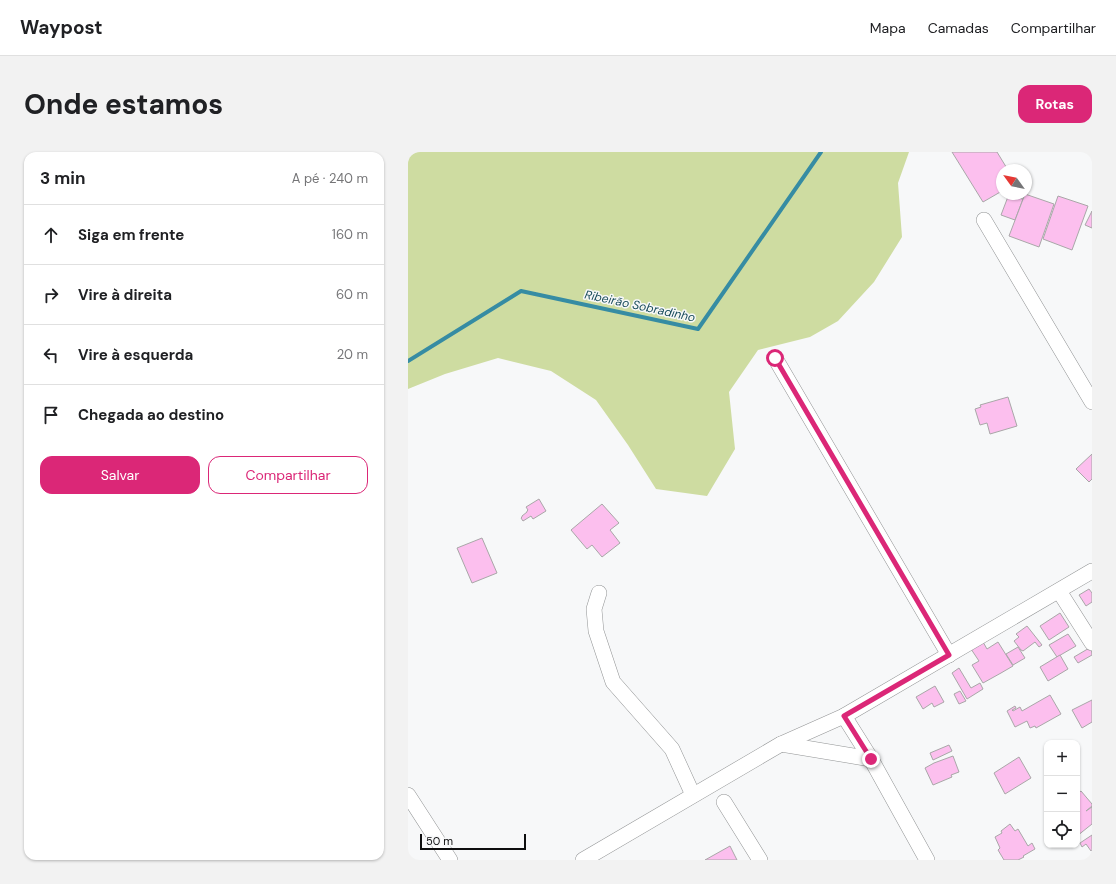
<!DOCTYPE html>
<html lang="pt">
<head>
<meta charset="utf-8">
<style>
	body { margin:0; font-family:"DM Sans",sans-serif; background:#f2f2f2; color:#202124 }
	.controls { position:absolute; right:12px; bottom:12px; display:grid; overflow:hidden; border-radius:8px; box-shadow:0 1px 3px #0004 }
	.controls button { width:36px; height:36px; display:grid; place-items:center; padding:0; border:0; border-bottom:1px solid #e0e0e0; background:#fff; color:#202124; font:20px sans-serif }
	.compass { position:absolute; left:588px; top:12px; width:36px; height:36px; border-radius:50%; background:#fff; box-shadow:0 1px 3px #0004; rotate:303deg }
	.scale { position:absolute; left:12px; bottom:10px; width:106px; box-sizing:border-box; padding-left:4px; border:2px solid #0e0e0f; border-top:0; font-size:11px; line-height:14px; white-space:nowrap; color:#0e0e0f; -webkit-text-stroke:3px #f7f8f9; paint-order:stroke }
	.stop { position:absolute; width:12px; height:12px; margin:-9px; border:3px solid #db2777; border-radius:50%; background:#fff }
	.stop.end { background:#db2777; border-color:#fff; box-shadow:0 1px 4px #0008 }
	.list { margin:0; padding:0; list-style:none }
	h2 { display:flex; justify-content:space-between; align-items:center; height:52px; margin:0; padding:0 16px; font-size:17px }
	h2 small { font-size:13px; font-weight:400; color:#757577 }
	.list li { display:grid; grid-template-columns:26px 1fr auto; gap:12px; align-items:center; box-sizing:border-box; height:60px; padding:0 16px; border-top:1px solid #e0e0e0 }
	.list b { display:block; font-size:15px; white-space:nowrap }
	.list em { font-size:13px; font-style:normal; color:#757577 }
	.actions { display:flex; gap:8px; padding:12px 16px }
	.actions a { flex:1; padding:9px 0; border:1px solid #db2777; border-radius:12px; text-align:center; font-size:14px; color:#db2777 }
	.actions .main { background:#db2777; color:#fff }
	.icon { flex:none; width:22px; height:22px; fill:none; stroke:currentColor; stroke-width:2; stroke-linecap:round; stroke-linejoin:round }
	.map { position:relative; flex:none; width:684px; height:708px; overflow:hidden; border-radius:12px }
	header { display:flex; align-items:center; gap:24px; box-sizing:border-box; height:56px; padding:0 20px; background:#fff; border-bottom:1px solid #e0e0e0 }
	header strong { font-size:19px }
	nav { display:flex; gap:22px; margin-inline-start:auto; font-size:14px }
	.intro { display:flex; align-items:center; justify-content:space-between; box-sizing:border-box; height:96px; padding:0 24px }
	h1 { margin:0; font-size:28px }
	.button { padding:10px 18px; border-radius:12px; background:#db2777; color:#fff; font-size:14px; font-weight:700 }
	main { display:flex; gap:24px; padding:0 24px }
	aside { flex:1; background:#fff; border-radius:12px; box-shadow:0 1px 3px #0004 }
	.map>svg:first-child { display:block }
	.green { fill:#cedca1 }
	.lines { fill:none; stroke-linecap:round; stroke-linejoin:round }
	.stream { stroke:#368ca3; stroke-width:4 }
	.building { fill:#fcbfee; stroke:#a9a7a8 }
	.minor-casing { stroke:#929495; stroke-width:16 }
	.minor { stroke:#fff; stroke-width:15 }
	.route { stroke:#db2777; stroke-width:5 }
	.labels { text-anchor:middle; dominant-baseline:central; stroke-width:3; stroke-linejoin:round; paint-order:stroke }
	.water-label { font-size:12px; font-style:italic; fill:#1a4d5b; stroke:#f7f8f9 }
</style>
</head>
<body>
<header>
<strong>Waypost</strong>
<nav><a>Mapa</a><a>Camadas</a><a>Compartilhar</a></nav>
</header>
<div class="intro"><h1>Onde estamos</h1><a class="button">Rotas</a></div>
<main>
<aside>
<h2>3 min<small>A pé · 240 m</small></h2>
<ul class="list">
<li><svg class="icon" aria-label="ahead" viewBox="0 0 24 24"><path d="M12 20V5M6 11l6-6 6 6"/></svg><div><b>Siga em frente</b></div><em>160 m</em></li>
<li><svg class="icon" aria-label="right" viewBox="0 0 24 24"><path d="M7 20v-9h11M14 6l5 5-5 5"/></svg><div><b>Vire à direita</b></div><em>60 m</em></li>
<li><svg class="icon" aria-label="left" viewBox="0 0 24 24"><path d="M17 20v-9H6M10 6l-5 5 5 5"/></svg><div><b>Vire à esquerda</b></div><em>20 m</em></li>
<li><svg class="icon" aria-label="arrive" viewBox="0 0 24 24"><path d="M6 21V4h12l-3 4 3 4H6"/></svg><div><b>Chegada ao destino</b></div></li>
</ul>
<div class="actions"><a class="main">Salvar</a><a>Compartilhar</a></div>
</aside>
<div class="map">
<svg width="684" height="708" viewBox="0 0 684 708">
	<rect width="100%" height="100%" fill="#f7f8f9"/>
	<path class="green" d="M0,0H501L490,31L494,85L466,130L430,169L402,185L350,198L321,240L327,297L299,344L248,337L220,293L188,248L143,219L90,206L37,222L0,237Z"/>
	<g class="lines">
		<path class="stream" d="M0,209L113,139L290,177L413,0"/>
	</g>
	<g class="building">
		<path d="M544,0H589L600,18H594V39L575,50Z"/>
		<path d="M601,42H604L611,45V46L615,47L607,68L593,63Z"/>
		<path d="M617,42L646,52L631,95L601,84Z"/>
		<path d="M650,44L680,54L664,98L635,87Z"/>
		<path d="M684,59V76L677,73Z"/>
		<path d="M600,245L609,274L582,282L579,271L572,273L567,257L573,255L572,253Z"/>
		<path d="M684,302V327L681,330L668,317Z"/>
		<path d="M131,347L138,359L125,367L123,364L115,369L113,366L114,365V364L119,360V359L120,358L118,355Z"/>
		<path d="M194,352L211,371L202,378L212,391L194,405L184,393L179,397L163,378Z"/>
		<path d="M74,386L89,421L64,431L49,396Z"/>
		<path d="M681,437L684,441V450L678,454L671,443Z"/>
		<path d="M652,461L661,475L641,488L632,474Z"/>
		<path d="M619,474L634,493L631,495L627,490L615,499L613,498L606,489L611,485L608,482Z"/>
		<path d="M660,482L668,494L649,505L641,493Z"/>
		<path d="M575,490L579,497L590,490L605,514L593,521L575,531L564,513L571,509L563,497Z"/>
		<path d="M610,495L617,506L605,513L598,502Z"/>
		<path d="M683,495L684,503L670,511L666,505Z"/>
		<path d="M652,503L660,517L640,529L632,515Z"/>
		<path d="M551,516L563,536L572,531L575,537L559,547L544,521Z"/>
		<path d="M527,534L536,550L526,555L524,551L515,557L508,545Z"/>
		<path d="M552,539L558,549L551,552L546,542Z"/>
		<path d="M642,543L653,562L628,576L627,574L622,576L619,569L607,575L599,559L607,554L608,556L604,558L605,559L612,555L614,559Z"/>
		<path d="M684,548V570L674,576L664,558Z"/>
		<path d="M541,593L544,599L525,608L522,601Z"/>
		<path d="M545,604L551,620L543,623L544,625L525,633L517,616L526,611Z"/>
		<path d="M611,605L623,626L597,642L586,621Z"/>
		<path d="M673,639L684,652V654L678,659L684,655V672L669,684V642Z"/>
		<path d="M602,672L607,679L610,677L620,694L624,691L627,697L615,704L616,705L610,708H596L590,698L592,696L587,685L594,681L593,679Z"/>
		<path d="M684,683V698L683,699L678,692L674,695L672,691Z"/>
		<path d="M322,694L329,708H297Z"/>
	</g>
	<g class="lines">
		<g class="minor-casing">
			<g id="minor">
				<path d="M576,68L684,250"/>
				<path d="M367,206L541,503"/>
				<path d="M651,439L684,491"/>
				<path d="M191,441L186,457L188,479L205,530L264,597L285,643"/>
				<path d="M436,564L463,607L519,708"/>
				<path d="M373,592L463,607"/>
				<path d="M0,643L42,708"/>
				<path d="M316,650L352,708"/>
				<path d="M175,708L373,592L436,564L684,419"/>
			</g>
		</g>
		<use href="#minor" class="minor"/>
	</g>
	<g class="lines">
		<path class="route" d="M367,206L541,503L436,564L463,607"/>
	</g>
	<g class="labels">
		<g class="water-label">
			<text transform="translate(232 154) rotate(12)">Ribeirão Sobradinho</text>
		</g>
	</g>
</svg>
<div class="controls">
<button>+</button>
<button>−</button>
<button><svg class="icon" aria-label="locate" viewBox="0 0 24 24"><circle cx="12" cy="12" r="6"/><path d="M12 2v4M12 18v4M2 12h4M18 12h4"/></svg></button>
</div>
<svg class="compass" viewBox="-18 -18 36 36"><path d="M0-13l5 13h-10z" fill="#e53935"/><path d="M0 13l5-13h-10z" fill="#757577"/></svg>
<div class="scale">50 m</div>
<div class="stop" style="left:367px;top:206px"></div>
<div class="stop end" style="left:463px;top:607px"></div>
</div>
</main>
</body>
</html>
